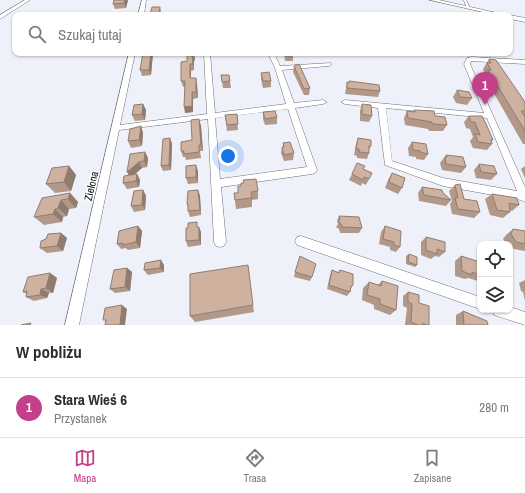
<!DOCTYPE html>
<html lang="pl">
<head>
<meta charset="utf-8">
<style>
	body { margin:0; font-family:"Archivo Narrow",sans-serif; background:#f7f7f7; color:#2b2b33 }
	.controls { position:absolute; right:12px; bottom:12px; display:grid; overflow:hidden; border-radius:8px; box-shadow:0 1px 3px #0004 }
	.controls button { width:36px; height:36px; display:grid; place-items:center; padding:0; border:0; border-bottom:1px solid #e1e1e2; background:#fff; color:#2b2b33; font:20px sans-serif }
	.you { position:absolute; left:228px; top:156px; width:14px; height:14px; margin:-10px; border:3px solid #fff; border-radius:50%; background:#1a73e8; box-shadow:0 0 0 6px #1a73e833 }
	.badge { display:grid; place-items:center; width:26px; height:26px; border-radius:50%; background:#c2418a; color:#fff; font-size:13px; font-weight:700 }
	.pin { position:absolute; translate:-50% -33px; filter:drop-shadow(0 1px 2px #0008) }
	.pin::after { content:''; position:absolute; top:21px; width:14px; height:12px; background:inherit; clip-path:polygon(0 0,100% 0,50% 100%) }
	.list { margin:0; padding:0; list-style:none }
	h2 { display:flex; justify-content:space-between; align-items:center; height:52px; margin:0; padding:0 16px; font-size:17px }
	h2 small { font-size:13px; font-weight:400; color:#7c7c81 }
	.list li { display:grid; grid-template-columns:26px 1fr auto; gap:12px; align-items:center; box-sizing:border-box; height:60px; padding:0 16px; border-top:1px solid #e1e1e2 }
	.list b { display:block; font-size:15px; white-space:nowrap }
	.list p { margin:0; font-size:13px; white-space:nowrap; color:#7c7c81 }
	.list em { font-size:13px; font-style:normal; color:#7c7c81 }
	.icon { flex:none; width:22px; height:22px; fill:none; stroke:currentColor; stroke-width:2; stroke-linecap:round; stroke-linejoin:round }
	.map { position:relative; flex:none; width:525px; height:325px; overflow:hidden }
	.search { position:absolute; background:#fff; box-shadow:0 1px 3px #0004; left:12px; right:12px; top:12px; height:44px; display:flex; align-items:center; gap:10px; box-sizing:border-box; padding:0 14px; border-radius:8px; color:#7c7c81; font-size:15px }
	.sheet { height:112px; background:#fff }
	nav { display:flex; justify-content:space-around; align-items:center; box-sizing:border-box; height:56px; border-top:1px solid #e1e1e2; background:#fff; font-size:11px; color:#7c7c81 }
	nav a { display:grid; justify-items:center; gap:2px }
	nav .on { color:#c2418a }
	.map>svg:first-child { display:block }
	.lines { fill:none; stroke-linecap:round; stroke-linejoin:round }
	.stream { stroke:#85aab2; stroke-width:1 }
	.lane-casing { stroke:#6e6f78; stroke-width:3.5 }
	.street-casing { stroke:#6e6f78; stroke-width:1 }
	.lane { stroke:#fff; stroke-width:2.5 }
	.street { fill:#fff; fill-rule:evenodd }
	.wall { fill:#b19889 }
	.shaded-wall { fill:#907c6f }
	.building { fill:#ceb19f; stroke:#907c6f }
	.labels { text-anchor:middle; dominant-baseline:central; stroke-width:3; stroke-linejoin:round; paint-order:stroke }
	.street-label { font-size:11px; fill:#0e0f12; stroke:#fff }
</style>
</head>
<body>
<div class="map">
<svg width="525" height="325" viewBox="0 0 525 325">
	<rect width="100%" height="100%" fill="#eef0fa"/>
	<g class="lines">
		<path class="stream" d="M429,0L445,3"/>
		<g class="lane-casing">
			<path id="lane" d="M465,0L468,7"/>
		</g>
		<g class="street-casing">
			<g id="street">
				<path d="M25,0H30L0,19V15Z"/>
				<path d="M142,0H146L144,15H138Z"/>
				<path d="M430,0H439L506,15H496Z"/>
				<path d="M510,15L525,18V22L510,19Z"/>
				<path d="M129,53H135L120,125L207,114L204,53H210L215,113L286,104L275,68L268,53H274L280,66L331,63L332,64L329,66L282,70L294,103L323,100L327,102L323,104L295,108L317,170L315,173L312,174L221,187L226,242L224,246L220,247L216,246L214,242L208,119L119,130L79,325H65ZM288,109L307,167L220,179L215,118Z"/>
				<path d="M472,57L525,60V64L471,61L470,64L525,187V202L521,200L443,186L385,165L378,108L345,104L341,102L345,100L484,113L464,64L467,58ZM386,108L487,118L517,191L443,178L392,161Z"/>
				<path d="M301,236L480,297V309L297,245L295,241L297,237Z"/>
				<path d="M510,307L525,312V325L494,315L493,310H510Z"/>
			</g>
		</g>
		<use href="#lane" class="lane"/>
		<use href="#street" class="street"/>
	</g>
	<g class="wall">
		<path d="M114,0H128L126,8L115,9L113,4Z"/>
		<path d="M143,53H153L151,75L142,76L140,70Z"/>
		<path d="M284,53L293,55V61H285Z"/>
		<path d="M489,59L525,102V144H523L484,76L485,74L483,69Z"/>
		<path d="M195,60L194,61V70L191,71V78L197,84L198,98L193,99V112L185,113V87H183L181,81L187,61Z"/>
		<path d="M294,66L310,88L309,95H304L293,72Z"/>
		<path d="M261,73L271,81V87L263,88L261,79Z"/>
		<path d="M221,75H229L231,88H223Z"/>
		<path d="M349,81L380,91L378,97L345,94L347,82L349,83Z"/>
		<path d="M457,90L472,98L467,105L456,103L453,97Z"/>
		<path d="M143,104L146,110L145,120L135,121L132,115Z"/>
		<path d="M362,104L372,116L369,122L360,121V111Z"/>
		<path d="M414,110L435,116L447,125L443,131H429L428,129L405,125L404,118L407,111L413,112Z"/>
		<path d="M263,112L277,117V124L265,125L263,119Z"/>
		<path d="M237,114L238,130L227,131L225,115Z"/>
		<path d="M469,116L493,140L491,141L492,144L487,150L473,148L470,141L473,137L470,129L466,128L464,122Z"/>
		<path d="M199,119L201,126L203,151H200L201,158L186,160L185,157H183L181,151L192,140Z"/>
		<path d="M141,126L143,133L142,146L131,148L128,141Z"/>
		<path d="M170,138L172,144L171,170L163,171L161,166Z"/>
		<path d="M358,138L371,146L369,150V153L367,159L357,158V156L354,155L356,144Z"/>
		<path d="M412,142L428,154L424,160L416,159V157L409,156L408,148Z"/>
		<path d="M283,143L294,153L293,160L284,161L281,153L282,147H283Z"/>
		<path d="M145,152L148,158L147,167L142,168L134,175L137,174L140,180L139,187L127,189L123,183Z"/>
		<path d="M446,155L466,167L461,173L442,170L440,163Z"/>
		<path d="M479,164L497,174L491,180L476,178L474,170Z"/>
		<path d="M69,166L76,175L71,191L55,193L46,184Z"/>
		<path d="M525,166V178L521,169Z"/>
		<path d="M363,169L372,173L366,185L362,183L361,186L349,180L352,174Z"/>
		<path d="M198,171V183L188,184L186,178Z"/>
		<path d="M392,173L402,188L398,194L385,188L388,180Z"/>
		<path d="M455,185L464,199L480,212L474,218L452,214L450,204L452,201L449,191Z"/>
		<path d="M422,187L443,193L451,200L446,206L419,201L418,193Z"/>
		<path d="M143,190L146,196L145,210L134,212L131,206Z"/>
		<path d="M198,190L200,196L201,215L190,217L188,211V208L187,204Z"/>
		<path d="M258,191V199L252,200V207L236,209L234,193Z"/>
		<path d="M70,193L78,202L76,208L69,209L67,216L63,217L62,222L44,225L34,217Z"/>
		<path d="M492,194L519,205L512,211L510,210V212L503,218L490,215L485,199Z"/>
		<path d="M339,216L362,228L359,233H340L339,229L336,227L338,224L337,221Z"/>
		<path d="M138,226L142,231L140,248L128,250L126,248L121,249L117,244Z"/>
		<path d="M385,226L400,247L396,252L390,250V247L379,244L381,232Z"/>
		<path d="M198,227L201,232V245L188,247L186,241Z"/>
		<path d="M513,229L525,231V250L524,251L510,248V244H506L503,239L506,235Z"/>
		<path d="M61,233L67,238L63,251L47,253L40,248L46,239Z"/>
		<path d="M426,237L445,252L439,257L435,256L431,259L421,255V242Z"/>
		<path d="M409,254L417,265L415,267L406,264V256Z"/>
		<path d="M461,256L480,262V279L478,281L468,278L465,279L455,276V261Z"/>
		<path d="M164,265V272L148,275L144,270Z"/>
		<path d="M127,268L132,272L130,291L115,293L110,289Z"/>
		<path d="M332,270L338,272L340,270L353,285L351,288L350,292L347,296L327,289L330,275Z"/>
		<path d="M295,272L312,277L310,281L294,277Z"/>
		<path d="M50,273L57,278L53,293H49L47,298L34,301L26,297L27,294L23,292Z"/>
		<path d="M525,280V301L523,292L521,291L519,283Z"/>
		<path d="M382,281L396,310L390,315L374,309V305L362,300L363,288L369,282L378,285Z"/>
		<path d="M408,292L419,303L429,325H405L407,308L403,306V296Z"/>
		<path d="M253,305L254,312L195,322L190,316Z"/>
		<path d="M463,311L488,325H456V315Z"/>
	</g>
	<g class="shaded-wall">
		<path d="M125,0H128L126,8L124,3Z"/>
		<path d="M160,7L161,13V15H159Z"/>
		<path d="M151,53H153L151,75L149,70Z"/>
		<path d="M194,53L195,60L194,61V70L193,64L192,55Z"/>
		<path d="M190,64L191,71V85L190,78Z"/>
		<path d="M196,78L197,84L198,98L196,92Z"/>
		<path d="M192,92L193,99V112L185,113L184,107Z"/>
		<path d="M143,104L146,110L145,120L142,114Z"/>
		<path d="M199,119L201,126L203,151L201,145Z"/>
		<path d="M141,126L143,133L142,146L139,140Z"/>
		<path d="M170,138L172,144L171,170L169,165Z"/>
		<path d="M145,152L148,158L147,167L144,161Z"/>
		<path d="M139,162L142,168L130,178L127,172Z"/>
		<path d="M196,165L198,171V183L196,177Z"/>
		<path d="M69,166L76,175L71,191L64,182Z"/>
		<path d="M137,174L140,180L139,187L136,181Z"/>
		<path d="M143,190L146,196L145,210L142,205Z"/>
		<path d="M198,190L200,196L201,215L200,210Z"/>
		<path d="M70,193L78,202L76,208L68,199Z"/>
		<path d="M61,200L69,209L67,216L58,208Z"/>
		<path d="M55,209L63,217L62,222L53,214Z"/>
		<path d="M138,226L142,231L140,248L136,242Z"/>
		<path d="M199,227L201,232V245L199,240Z"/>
		<path d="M61,233L67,238L63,251L57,246Z"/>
		<path d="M161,260L164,265V272L160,268Z"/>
		<path d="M127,268L132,272L130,291L125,287Z"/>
		<path d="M50,273L57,278L53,293L46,288Z"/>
		<path d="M41,289L49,293L47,298L40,295Z"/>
		<path d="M122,305L127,309L125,325H118Z"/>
	</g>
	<g class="building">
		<path d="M114,0H125L124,3L113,4Z"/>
		<path d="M152,7H160L159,15H150Z"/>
		<path d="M143,53H151L149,70H140Z"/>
		<path d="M187,53H194V54L192,55L193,64H190V78H196V92H192V106L184,107L185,81H181V62L187,61Z"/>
		<rect x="285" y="53" width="8" height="2"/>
		<path d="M489,59L496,60L525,102V111H521L525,117V131L488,70H491L487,63H491Z"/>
		<path d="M299,64L310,88L304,89L294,66Z"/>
		<path d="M269,72L271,81H263L261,73Z"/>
		<path d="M221,75H229L230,81L222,82Z"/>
		<path d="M349,81L379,85L380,91L347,88V82L349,83Z"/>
		<path d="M457,90L469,92L472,98L460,97Z"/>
		<path d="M143,104L142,114L132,115L134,105Z"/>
		<path d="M362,104L371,105L372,116L362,114Z"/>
		<path d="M414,110L434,111L435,116L445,117L447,125L432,124V122L408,118L407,111L415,112Z"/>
		<path d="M275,111L277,117L265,119L263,112Z"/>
		<path d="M237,114L238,124L227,125L225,115Z"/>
		<path d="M469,116H482L486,124L493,140L491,139L492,144L478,142L475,134L480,135L475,122H471Z"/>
		<path d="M199,119L201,145H199V152L184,154V151H181V142L192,140L191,120Z"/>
		<path d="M141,126L139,140L128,141L130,129Z"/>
		<path d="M170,138L169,165L161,166L163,139Z"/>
		<path d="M358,138L371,140V146H369V153L359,152V149H356Z"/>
		<path d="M290,142L294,153L284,155L282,147H284L283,143Z"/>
		<path d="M412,142L426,144L428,154L420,152V151L413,150Z"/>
		<path d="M145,152L144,161L139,162L127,172L130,154Z"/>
		<path d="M446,155L463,157L466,167L446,164L445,157H447Z"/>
		<path d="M357,163L365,166L363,169L372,173L369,179L364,177L363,180L352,174Z"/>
		<path d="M479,164L494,166L497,174L481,172Z"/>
		<path d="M196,165V177L186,178V166Z"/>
		<path d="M69,166L64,182L46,184L52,168Z"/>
		<path d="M392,173L405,178L402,188L389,182Z"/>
		<path d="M137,174L136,181L123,183L124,176Z"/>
		<path d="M256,179L258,191L251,192L252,198L235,200L234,193H238V186H241V183H244L243,180Z"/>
		<path d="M460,184L464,199L477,201L480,212L458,209L455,198H458L455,185Z"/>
		<path d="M422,187L442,190L443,193L451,200L424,195Z"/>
		<path d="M143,190L142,205L131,206L134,191Z"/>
		<path d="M198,190L200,210L188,211V204H187L188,191Z"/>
		<path d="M70,193L68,199L61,200L58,208L55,209L53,214L34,217L42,198Z"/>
		<path d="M492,194L517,198L519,205L509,203L510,212L497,210Z"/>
		<path d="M339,216L359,217L362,228L342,227L341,224L338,222L340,220Z"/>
		<path d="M197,222V227H199V240L186,241V228H188V223Z"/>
		<path d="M138,226L136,242L123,245V243L117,244L119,231Z"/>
		<path d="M385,226L401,231L400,247L394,245V242L383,239Z"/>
		<path d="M513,229L525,231V244L516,242L511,234Z"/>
		<path d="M61,233L57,246L40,248L41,241L46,239L48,234Z"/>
		<path d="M426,237L445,242V252L437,249V254L426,250Z"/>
		<path d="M409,254L417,257V265L408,262Z"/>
		<path d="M300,256L316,264L312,277L295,272Z"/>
		<path d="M461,256L480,262V275L472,272V275L462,271Z"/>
		<path d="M161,260L160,268L144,270L145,263Z"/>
		<path d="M248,265L253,305L190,316V274Z"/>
		<path d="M127,268L125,287L110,289L114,270Z"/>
		<path d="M332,270L339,273L340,270L353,274V285L351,286L350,292L329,285Z"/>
		<path d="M50,273L46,288L41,289L40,295L26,297L27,291L23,292L28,277Z"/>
		<path d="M382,281L398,286L396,310L380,304V299L367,295L369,282L381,286Z"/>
		<path d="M408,292L419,295V303L429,306V325H426L423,323V325H418L411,322L412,304L408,302Z"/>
		<path d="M122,305L120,325H105L106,320H103L105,308Z"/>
		<path d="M463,311L487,321L488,325H464Z"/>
		<path d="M31,323L30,325H21Z"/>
	</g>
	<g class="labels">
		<g class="street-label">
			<text transform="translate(91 186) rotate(-77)">Zielona</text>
		</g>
	</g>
</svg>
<div class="controls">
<button><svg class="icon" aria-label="locate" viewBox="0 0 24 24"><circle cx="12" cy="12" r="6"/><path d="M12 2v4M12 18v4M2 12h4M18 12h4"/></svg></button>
<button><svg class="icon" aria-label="layers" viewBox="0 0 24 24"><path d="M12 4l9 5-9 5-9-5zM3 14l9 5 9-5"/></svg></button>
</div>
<div class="you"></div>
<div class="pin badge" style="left:485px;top:105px">1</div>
<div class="search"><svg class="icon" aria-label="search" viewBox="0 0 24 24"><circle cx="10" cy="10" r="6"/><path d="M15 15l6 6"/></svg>Szukaj tutaj</div>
</div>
<section class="sheet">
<h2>W pobliżu<small></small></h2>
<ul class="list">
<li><span class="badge">1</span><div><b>Stara Wieś 6</b><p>Przystanek</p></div><em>280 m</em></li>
</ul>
</section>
<nav>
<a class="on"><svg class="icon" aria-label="map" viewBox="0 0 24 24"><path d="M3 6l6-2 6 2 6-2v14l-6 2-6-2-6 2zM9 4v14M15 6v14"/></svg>Mapa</a>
<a><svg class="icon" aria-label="directions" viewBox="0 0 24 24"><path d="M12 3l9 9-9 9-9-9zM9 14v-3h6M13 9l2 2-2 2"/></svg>Trasa</a>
<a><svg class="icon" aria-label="saved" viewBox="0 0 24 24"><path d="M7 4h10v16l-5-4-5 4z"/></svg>Zapisane</a>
</nav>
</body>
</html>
